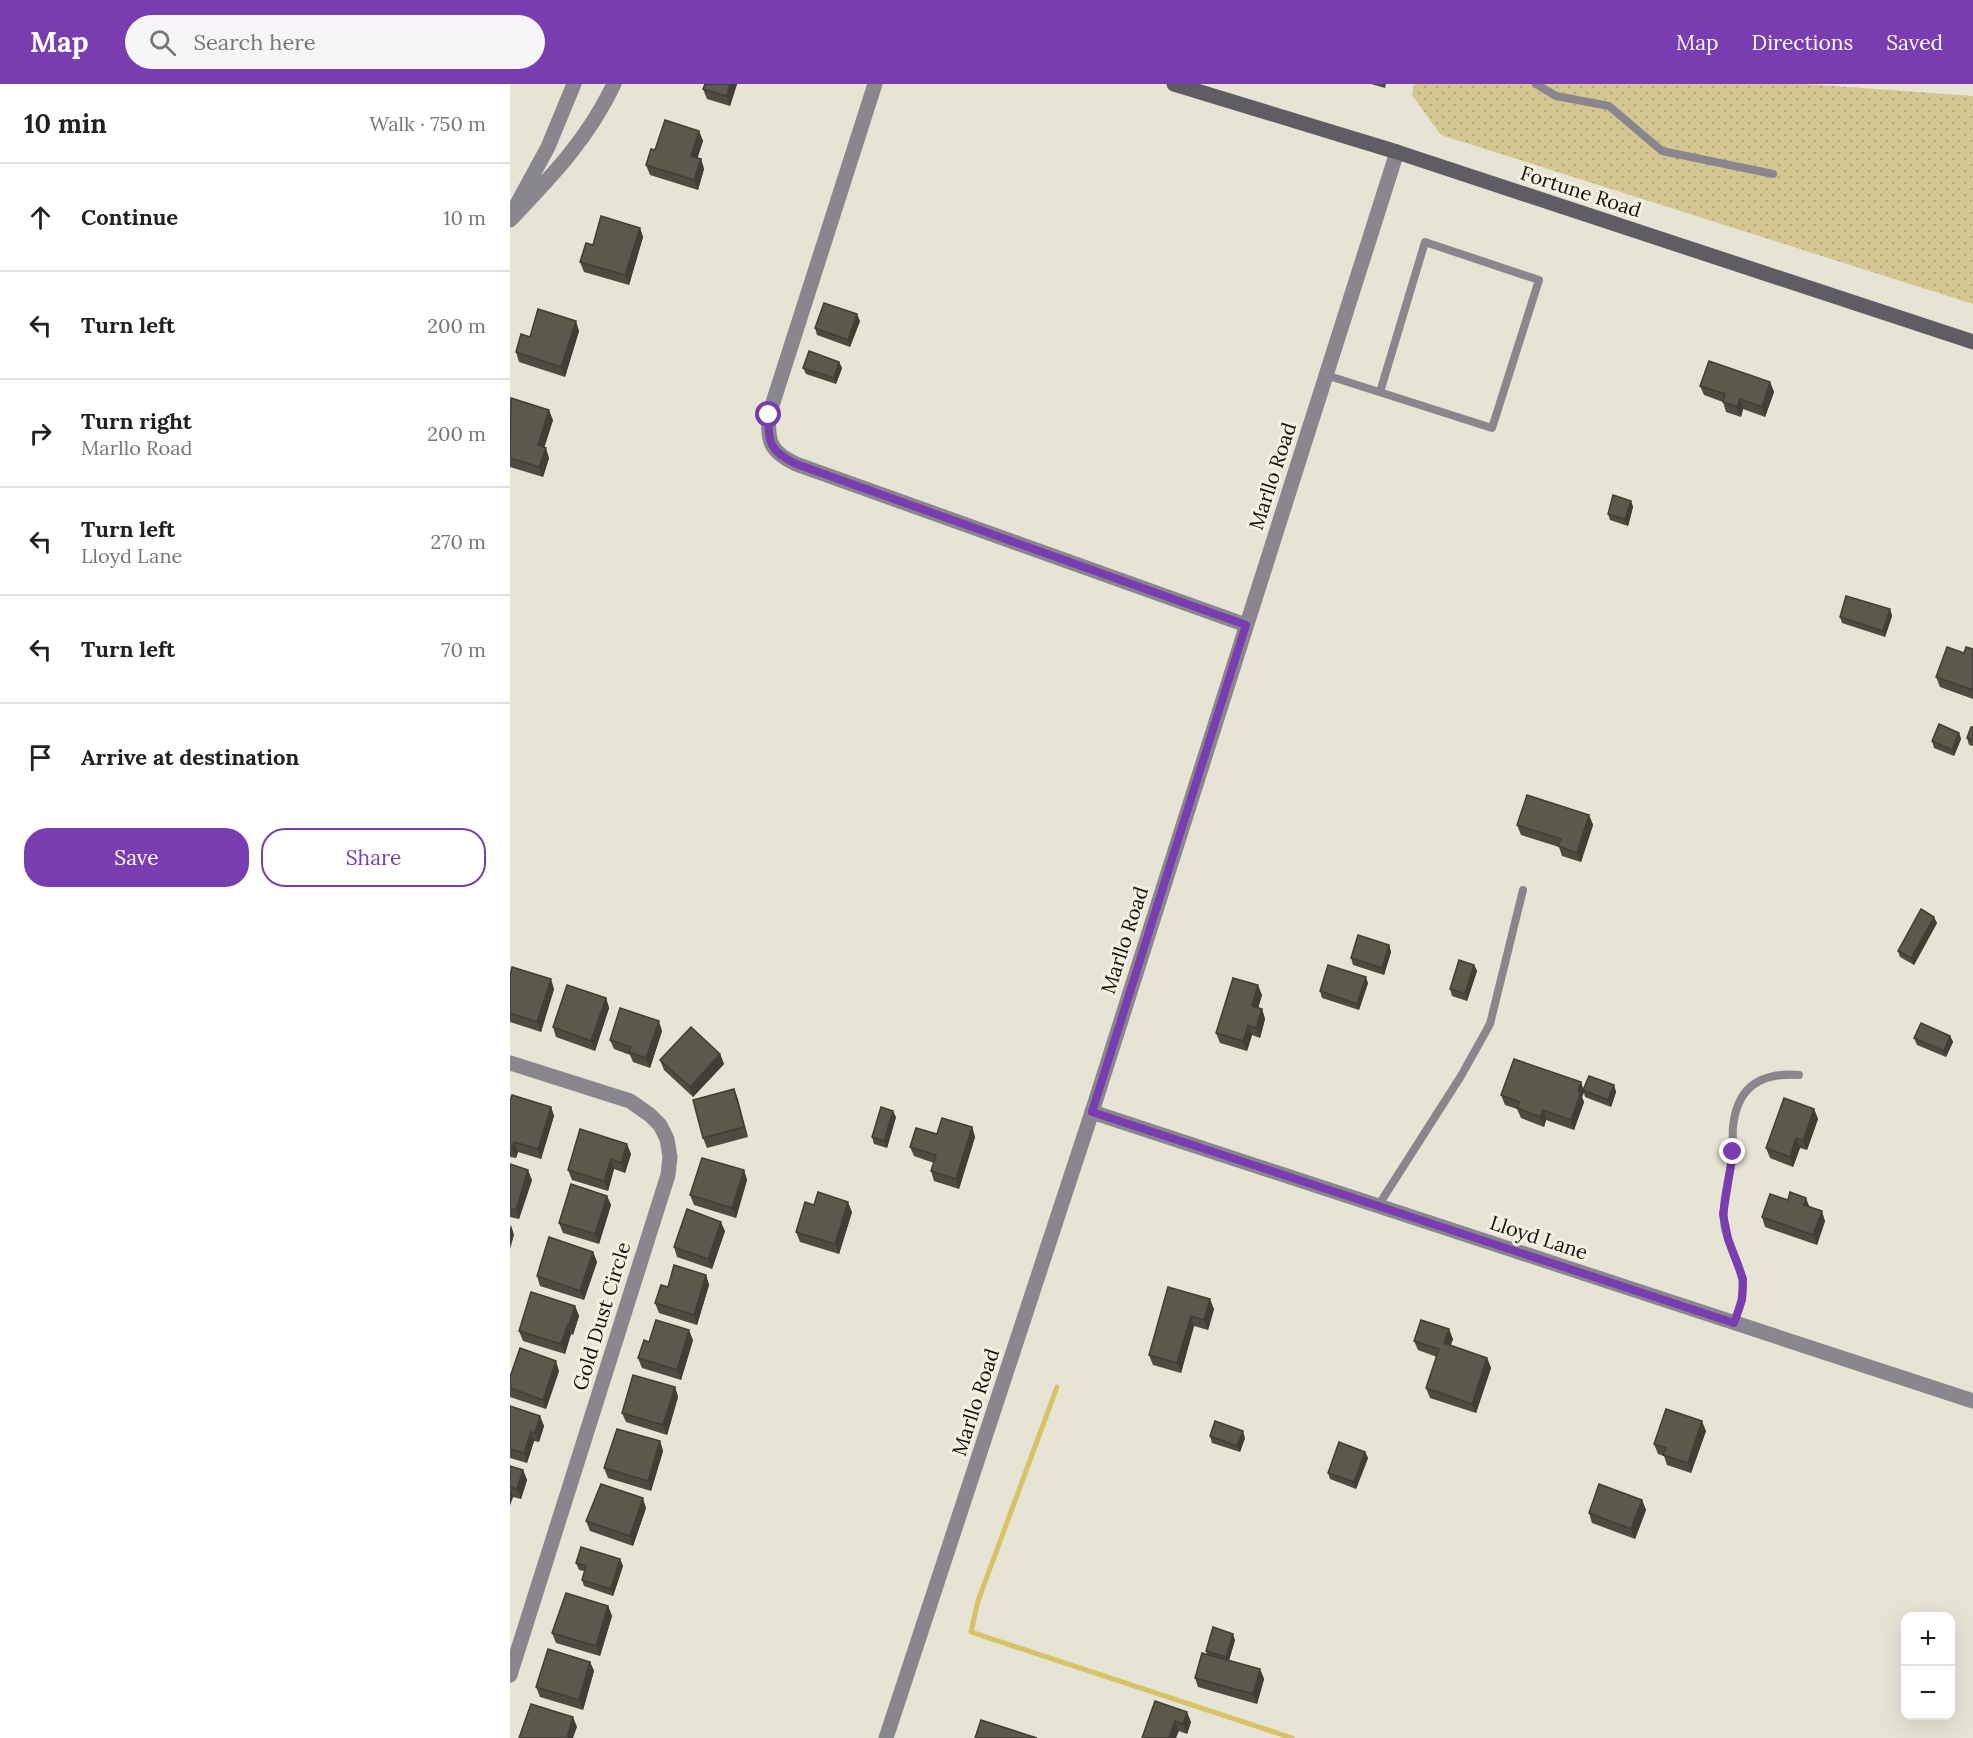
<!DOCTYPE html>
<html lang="en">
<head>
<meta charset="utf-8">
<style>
	body { margin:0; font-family:Lora,serif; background:#f6f6f6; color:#202124 }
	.controls { position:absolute; right:18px; bottom:18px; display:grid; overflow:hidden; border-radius:12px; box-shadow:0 6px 24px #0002 }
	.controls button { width:54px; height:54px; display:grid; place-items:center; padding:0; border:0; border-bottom:2px solid #e0e0e0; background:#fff; color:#202124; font:30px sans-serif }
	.stop { position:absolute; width:18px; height:18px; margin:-14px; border:4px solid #7a3cb1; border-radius:50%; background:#fff }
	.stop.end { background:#7a3cb1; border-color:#fff; box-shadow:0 2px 6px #0008 }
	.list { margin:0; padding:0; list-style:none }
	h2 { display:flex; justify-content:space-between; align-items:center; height:78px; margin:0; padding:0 24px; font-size:26px }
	h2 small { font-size:20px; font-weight:400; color:#757577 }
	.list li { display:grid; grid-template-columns:39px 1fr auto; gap:18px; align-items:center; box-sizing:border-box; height:108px; padding:0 24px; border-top:2px solid #e0e0e0 }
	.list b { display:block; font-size:22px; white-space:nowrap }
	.list p { margin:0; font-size:20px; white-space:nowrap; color:#757577 }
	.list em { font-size:20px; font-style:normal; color:#757577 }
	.actions { display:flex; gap:12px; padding:18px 24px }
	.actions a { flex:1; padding:14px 0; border:2px solid #7a3cb1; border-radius:24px; text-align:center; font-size:21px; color:#7a3cb1 }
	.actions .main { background:#7a3cb1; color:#fff }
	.icon { flex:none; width:33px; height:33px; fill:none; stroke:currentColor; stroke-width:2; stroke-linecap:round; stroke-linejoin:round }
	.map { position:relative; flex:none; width:1463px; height:1654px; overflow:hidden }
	header { display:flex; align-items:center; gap:36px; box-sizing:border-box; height:84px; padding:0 30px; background:#7a3cb1; color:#fff }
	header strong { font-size:28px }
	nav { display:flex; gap:33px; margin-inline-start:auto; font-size:21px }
	.search { width:420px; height:54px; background:#f6f6f6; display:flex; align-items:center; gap:15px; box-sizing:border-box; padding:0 21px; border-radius:33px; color:#757577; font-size:22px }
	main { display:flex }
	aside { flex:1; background:#fff }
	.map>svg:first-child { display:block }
	.grass { fill:url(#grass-dots) }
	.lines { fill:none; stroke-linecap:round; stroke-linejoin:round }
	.stream { stroke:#d9c263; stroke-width:5 }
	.lane { stroke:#89878d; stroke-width:8 }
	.street { stroke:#89878d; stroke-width:15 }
	.secondary { stroke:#5f5c64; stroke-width:15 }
	.wall { fill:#4e4c41 }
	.shaded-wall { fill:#403e35 }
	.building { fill:#5b584c; stroke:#403e35; stroke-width:1.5 }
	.route { stroke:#7a3cb1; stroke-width:8 }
	.labels { text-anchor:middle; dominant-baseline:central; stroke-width:6; stroke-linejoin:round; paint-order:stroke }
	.street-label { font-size:20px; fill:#11100b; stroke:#f4f0e2 }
</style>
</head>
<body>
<header>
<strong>Map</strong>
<div class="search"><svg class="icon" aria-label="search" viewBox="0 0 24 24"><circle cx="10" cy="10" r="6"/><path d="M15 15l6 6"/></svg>Search here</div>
<nav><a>Map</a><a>Directions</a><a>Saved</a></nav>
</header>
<main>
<aside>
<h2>10 min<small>Walk · 750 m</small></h2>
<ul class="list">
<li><svg class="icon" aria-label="ahead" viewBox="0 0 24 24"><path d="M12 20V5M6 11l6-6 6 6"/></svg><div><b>Continue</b></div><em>10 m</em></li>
<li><svg class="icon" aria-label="left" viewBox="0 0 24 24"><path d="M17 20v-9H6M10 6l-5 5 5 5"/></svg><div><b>Turn left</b></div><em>200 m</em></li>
<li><svg class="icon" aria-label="right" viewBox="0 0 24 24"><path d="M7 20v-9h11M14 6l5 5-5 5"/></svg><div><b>Turn right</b><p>Marllo Road</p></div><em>200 m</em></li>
<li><svg class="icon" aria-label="left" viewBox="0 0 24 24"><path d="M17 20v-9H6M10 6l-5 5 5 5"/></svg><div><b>Turn left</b><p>Lloyd Lane</p></div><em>270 m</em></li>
<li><svg class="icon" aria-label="left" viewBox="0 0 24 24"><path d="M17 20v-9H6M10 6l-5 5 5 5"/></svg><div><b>Turn left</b></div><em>70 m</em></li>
<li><svg class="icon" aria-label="arrive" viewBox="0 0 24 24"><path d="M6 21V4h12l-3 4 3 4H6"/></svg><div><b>Arrive at destination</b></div></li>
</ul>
<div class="actions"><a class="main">Save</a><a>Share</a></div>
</aside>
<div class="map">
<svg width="1463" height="1654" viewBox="0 0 1463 1654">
	<defs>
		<pattern id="grass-dots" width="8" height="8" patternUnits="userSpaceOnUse" patternTransform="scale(1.5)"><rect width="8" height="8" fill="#d4c791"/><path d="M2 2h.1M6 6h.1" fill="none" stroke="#b5aa7c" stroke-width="1.8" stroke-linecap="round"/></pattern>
	</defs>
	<rect width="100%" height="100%" fill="#e7e3d5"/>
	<path class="grass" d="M904,0H1296L1463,12V220L931,51L902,11Z"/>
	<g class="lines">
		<path class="stream" d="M547,1303L468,1517L461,1548L782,1654"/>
		<g class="lane">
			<path d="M1026,0L1046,12L1099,22L1152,67L1263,90"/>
			<path d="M816,291L982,344L1029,196L915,158L870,308"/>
			<path d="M868,1122L951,992L980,940L1013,806"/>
			<path d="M1224,1239C1228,1228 1233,1216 1233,1204C1233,1181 1216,1161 1214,1138C1212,1117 1219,1095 1222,1075C1224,1064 1222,1053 1223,1043C1227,1003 1251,988 1289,991"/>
		</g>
		<g class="street">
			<path d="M365,0L259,331C257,359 261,368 286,380L736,541"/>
			<path d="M6,122L38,63L64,0"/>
			<path d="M0,136C41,93 78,55 104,0"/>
			<path d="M0,979L120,1017L140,1031L150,1041L157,1055L160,1073L158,1091L0,1591"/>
			<path d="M582,1028L1463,1317"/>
			<path d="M376,1654L582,1028L887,68"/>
		</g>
		<path class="secondary" d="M664,0L887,68L1463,258"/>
	</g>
	<g class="wall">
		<path d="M195,0H227L220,22L197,15L193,5Z"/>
		<path d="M861,0H876L875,4Z"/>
		<path d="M189,47L193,57L187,74L191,75L194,85L188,106L140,91L136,81L145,66Z"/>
		<path d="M130,144L133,153L119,201L74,188L70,178Z"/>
		<path d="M350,237L340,263L307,251L305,244Z"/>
		<path d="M69,247L55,293L9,278L6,268L20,253Z"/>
		<path d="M329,278L332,284L326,300L296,290L293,284Z"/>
		<path d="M1260,298L1264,308L1255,333L1233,325L1231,333L1216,328L1213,318L1194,311L1190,302Z"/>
		<path d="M0,316L43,336L34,363L39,374L33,393L0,383Z"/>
		<path d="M1121,417L1123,423L1118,442L1100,436L1098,430Z"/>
		<path d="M1380,525L1382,532L1375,553L1332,539L1330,533Z"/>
		<path d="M1463,565V615L1430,603L1426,593Z"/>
		<path d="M1463,643V662L1459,661L1457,654Z"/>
		<path d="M1449,649L1451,655L1444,672L1424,664L1422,657Z"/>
		<path d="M1079,731L1083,741L1071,778L1052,772L1049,763L1011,751L1007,741Z"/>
		<path d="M1427,839L1404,881L1390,873L1388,867Z"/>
		<path d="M879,861L881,868L874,891L843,881L841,874Z"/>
		<path d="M964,881L967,887L957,917L942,912L940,905Z"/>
		<path d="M0,891L44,905L31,948L0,938Z"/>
		<path d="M858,899L849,926L812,914L810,907Z"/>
		<path d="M752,911L748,924L752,925L755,935L750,954L742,951L737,967L710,959L706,949Z"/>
		<path d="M96,914L99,924L85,967L46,953L43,943Z"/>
		<path d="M152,947L140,984L123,978L120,971L104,965L100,956Z"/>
		<path d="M1440,952L1443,958L1436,973L1407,961L1404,954Z"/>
		<path d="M210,970L214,980L183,1013L154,986L150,976Z"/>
		<path d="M1071,998L1073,1006L1104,1001L1106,1008L1101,1023L1075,1013L1074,1009L1072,1013L1074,1018L1064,1046L1036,1036L1034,1043L1011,1034L1007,1025L995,1021L991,1011Z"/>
		<path d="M224,1005L238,1053L197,1064L193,1054Z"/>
		<path d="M0,1017L41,1023L44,1032L31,1075L8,1068L6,1074L0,1073Z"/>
		<path d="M1304,1025L1308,1035L1297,1066L1290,1064L1283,1083L1260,1074L1256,1064Z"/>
		<path d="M386,1033L377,1064L364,1060L362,1053Z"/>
		<path d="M462,1043L465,1053L449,1105L424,1097L421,1087L424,1079L404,1072L400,1063L427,1050Z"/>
		<path d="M121,1070L115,1089L104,1085L98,1107L62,1096L58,1086Z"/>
		<path d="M0,1080L22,1096L9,1135L0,1133Z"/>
		<path d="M234,1086L237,1096L226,1134L184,1121L180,1111Z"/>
		<path d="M97,1112L101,1121L89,1160L53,1149L49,1139Z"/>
		<path d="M1278,1116L1299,1123L1315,1137L1307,1161L1255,1143L1252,1133Z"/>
		<path d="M304,1121L342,1128L329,1170L290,1158L286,1148Z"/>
		<path d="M215,1147L202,1185L167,1173L164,1163Z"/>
		<path d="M83,1168L87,1178L74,1216L30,1202L27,1192Z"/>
		<path d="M196,1191L199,1201L187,1241L149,1229L145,1219L158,1203Z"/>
		<path d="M658,1203L704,1225L698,1246L684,1242L671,1289L643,1281L639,1271Z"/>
		<path d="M65,1222L69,1232L63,1251L61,1250L55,1270L13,1257L9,1247Z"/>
		<path d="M943,1255L940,1262L977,1274L981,1284L966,1329L920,1314L916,1304L927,1273L908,1266L904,1257Z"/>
		<path d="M183,1256L171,1296L132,1284L128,1274Z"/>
		<path d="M49,1287L36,1325L0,1313V1293Z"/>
		<path d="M165,1303L168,1313L157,1351L116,1338L112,1329Z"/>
		<path d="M0,1322L30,1332L34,1342L29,1358L24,1357L17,1379L0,1374Z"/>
		<path d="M1196,1347L1181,1389L1157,1381L1154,1372L1148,1370L1144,1360Z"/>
		<path d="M700,1352L735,1354L730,1368L702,1359Z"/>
		<path d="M150,1357L153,1367L141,1407L98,1394L94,1384Z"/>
		<path d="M855,1368L858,1374L846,1405L820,1395L818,1389Z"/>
		<path d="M0,1382L13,1386L17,1396L11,1415L3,1413L0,1421Z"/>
		<path d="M1132,1416L1136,1426L1125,1455L1082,1439L1079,1429Z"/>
		<path d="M136,1424L123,1462L80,1447L76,1437Z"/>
		<path d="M110,1475L113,1482L103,1512L74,1502L72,1496L74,1487L69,1486L66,1479Z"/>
		<path d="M98,1522L102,1532L90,1572L46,1559L42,1549Z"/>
		<path d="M725,1556L719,1576L750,1585L754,1595L747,1620L688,1603L685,1594L697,1570L696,1567Z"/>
		<path d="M80,1578L84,1587L73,1626L30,1613L26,1603Z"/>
		<path d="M645,1617L681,1638L677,1650L669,1647Z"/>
	</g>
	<g class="shaded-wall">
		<path d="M220,0H227L220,22L217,12Z"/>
		<path d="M189,47L193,57L185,82L181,72Z"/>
		<path d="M191,75L194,85L188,106L184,96Z"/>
		<path d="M130,144L133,153L119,201L115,191Z"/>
		<path d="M347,230L350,237L340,263L338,256Z"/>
		<path d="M66,237L69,247L55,293L51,283Z"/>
		<path d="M329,278L332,284L326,300L324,294Z"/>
		<path d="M1260,298L1264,308L1255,333L1252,323Z"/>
		<path d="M1230,315L1233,325L1231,333L1227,323Z"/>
		<path d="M39,326L43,336L32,371L28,361Z"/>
		<path d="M36,364L39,374L33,393L29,383Z"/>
		<path d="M1121,417L1123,423L1118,442L1115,435Z"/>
		<path d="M1380,525L1382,532L1375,553L1373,547Z"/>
		<path d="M1449,649L1451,655L1444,672L1442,666Z"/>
		<path d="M1079,731L1083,741L1071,778L1067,769Z"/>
		<path d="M1424,833L1427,839L1404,881L1401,874Z"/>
		<path d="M879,861L881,868L874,891L872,884Z"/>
		<path d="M964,881L967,887L957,917L955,910Z"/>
		<path d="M856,893L858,899L849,926L847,920Z"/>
		<path d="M41,895L44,905L31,948L27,938Z"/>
		<path d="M748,901L752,911L746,932L742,922Z"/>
		<path d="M96,914L99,924L85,967L81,957Z"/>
		<path d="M752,925L755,935L750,954L746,944Z"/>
		<path d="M149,937L152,947L140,984L136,974Z"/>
		<path d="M738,941L742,951L737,967L733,957Z"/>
		<path d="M1440,952L1443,958L1436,973L1434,967Z"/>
		<path d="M210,970L214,980L183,1013L180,1003Z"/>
		<path d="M1071,998L1074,1007L1072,1013L1074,1018L1064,1046L1061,1036L1068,1007Z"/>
		<path d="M1104,1001L1106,1008L1101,1023L1098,1016Z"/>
		<path d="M224,1005L228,1015L238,1053L234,1043Z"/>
		<path d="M41,1023L44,1032L31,1075L28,1065Z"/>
		<path d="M1304,1025L1308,1035L1297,1066L1293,1057Z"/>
		<path d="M1033,1026L1036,1036L1034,1043L1030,1033Z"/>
		<path d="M383,1027L386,1033L377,1064L374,1057Z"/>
		<path d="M462,1043L465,1053L449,1105L446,1095Z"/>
		<path d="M1286,1054L1290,1064L1283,1083L1280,1073Z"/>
		<path d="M4,1058L8,1068L6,1074L2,1065Z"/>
		<path d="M117,1060L121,1070L115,1089L111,1079Z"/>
		<path d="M101,1075L104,1085L98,1107L94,1097Z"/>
		<path d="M18,1086L22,1096L9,1135L6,1126Z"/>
		<path d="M234,1086L237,1096L226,1134L222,1124Z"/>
		<path d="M97,1112L101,1121L89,1160L85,1150Z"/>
		<path d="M1296,1114L1300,1124L1294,1121Z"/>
		<path d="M338,1118L342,1128L329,1170L325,1160Z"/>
		<path d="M1312,1127L1315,1137L1307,1161L1303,1151Z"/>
		<path d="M211,1138L215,1147L202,1185L198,1175Z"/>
		<path d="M1,1141L4,1151L0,1165V1144Z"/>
		<path d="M83,1168L87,1178L74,1216L70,1207Z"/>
		<path d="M196,1191L199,1201L187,1241L184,1231Z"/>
		<path d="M700,1215L704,1225L698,1246L694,1236Z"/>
		<path d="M65,1222L69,1232L63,1251L59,1241Z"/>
		<path d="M681,1232L684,1242L671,1289L667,1279Z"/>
		<path d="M58,1240L61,1250L55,1270L51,1260Z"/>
		<path d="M939,1245L943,1255L938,1269L934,1259Z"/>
		<path d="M179,1246L183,1256L171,1296L167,1286Z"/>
		<path d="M977,1274L981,1284L966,1329L962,1320Z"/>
		<path d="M46,1277L49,1287L36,1325L33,1316Z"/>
		<path d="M165,1303L168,1313L157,1351L153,1341Z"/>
		<path d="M30,1332L34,1342L29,1358L25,1349Z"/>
		<path d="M1192,1337L1196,1347L1181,1389L1178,1379Z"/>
		<path d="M733,1347L735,1354L730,1368L727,1362Z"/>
		<path d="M21,1348L24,1357L17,1379L14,1369Z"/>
		<path d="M150,1357L153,1367L141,1407L138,1397Z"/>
		<path d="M855,1368L858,1374L846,1405L844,1398Z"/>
		<path d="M13,1386L17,1396L11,1415L7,1405Z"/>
		<path d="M0,1405L3,1413L0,1421Z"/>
		<path d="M133,1414L136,1424L123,1462L120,1452Z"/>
		<path d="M1132,1416L1136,1426L1125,1455L1121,1445Z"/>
		<path d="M110,1475L113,1482L103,1512L101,1505Z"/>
		<path d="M98,1522L102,1532L90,1572L86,1562Z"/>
		<path d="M723,1550L725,1556L718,1580L716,1573Z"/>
		<path d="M80,1578L84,1587L73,1626L69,1616Z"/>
		<path d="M750,1585L754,1595L747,1620L743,1610Z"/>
		<path d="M677,1628L681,1638L677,1650L673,1640Z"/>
		<path d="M63,1633L67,1643L63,1654H57Z"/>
		<path d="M665,1637L669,1647L666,1654H659Z"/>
	</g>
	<g class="building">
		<path d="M195,0H220L217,12L193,5Z"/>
		<path d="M155,36L189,47L181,72L191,75L184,96L136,81L141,65L145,66Z"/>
		<path d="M91,132L130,144L115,191L70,178L76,159L83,161Z"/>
		<path d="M314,219L347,230L338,256L305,244Z"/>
		<path d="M28,225L66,237L51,283L6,268L11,250L20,253Z"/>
		<path d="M299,267L329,278L324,294L293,284Z"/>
		<path d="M1199,277L1260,298L1252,323L1230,315L1227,323L1213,318L1215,310L1190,302Z"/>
		<path d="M1,314L39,326L28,361L36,364L29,383L0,374Z"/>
		<path d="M1103,411L1121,417L1115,435L1098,430Z"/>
		<path d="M1336,512L1380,525L1373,547L1330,533Z"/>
		<path d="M1437,563L1454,569L1456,563L1463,565V606L1426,593Z"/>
		<path d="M1429,640L1449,649L1442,666L1422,657Z"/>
		<path d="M1461,643H1463V656L1457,654Z"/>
		<path d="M1017,711L1079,731L1067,769L1048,762L1051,755L1007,741Z"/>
		<path d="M1411,825L1424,833L1401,874L1388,867Z"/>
		<path d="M848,851L879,861L872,884L841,874Z"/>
		<path d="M949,876L964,881L955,910L940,905Z"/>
		<path d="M818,881L856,893L847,920L810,907Z"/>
		<path d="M2,883L41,895L27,938L0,929V891Z"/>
		<path d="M723,894L748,901L742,922L752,925L746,944L738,941L733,957L706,949Z"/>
		<path d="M57,901L96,914L81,957L43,943Z"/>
		<path d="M110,924L149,937L136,974L119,968L121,963L100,956Z"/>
		<path d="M1411,939L1440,952L1434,967L1404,954Z"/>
		<path d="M181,943L210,970L180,1003L150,976Z"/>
		<path d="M1004,975L1071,998L1068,1007L1071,1008L1061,1036L1033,1026L1030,1033L1007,1024L1010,1018L991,1011Z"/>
		<path d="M1079,992L1104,1001L1098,1016L1073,1006Z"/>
		<path d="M224,1005L234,1043L193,1054L183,1016Z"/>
		<path d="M2,1011L41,1023L28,1065L4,1058L2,1065L0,1064V1017Z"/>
		<path d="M1274,1014L1304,1025L1293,1057L1286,1054L1280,1073L1256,1064Z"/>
		<path d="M371,1023L383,1027L374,1057L362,1053Z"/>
		<path d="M432,1034L462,1043L446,1095L421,1087L426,1071L400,1063L406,1044L427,1050Z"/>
		<path d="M70,1045L117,1060L111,1079L101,1075L94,1097L58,1086Z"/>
		<path d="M192,1074L234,1086L222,1124L180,1111Z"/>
		<path d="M0,1080L18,1086L6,1126L0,1124Z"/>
		<path d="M61,1100L97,1112L85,1150L49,1139Z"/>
		<path d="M308,1108L338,1118L325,1160L286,1148L295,1118L304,1121Z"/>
		<path d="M1280,1108L1296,1114L1294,1121L1312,1127L1303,1151L1252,1133L1260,1110L1278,1116Z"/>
		<path d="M177,1125L211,1138L198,1175L164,1163Z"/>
		<path d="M39,1153L83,1168L70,1207L27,1192Z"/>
		<path d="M164,1181L196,1191L184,1231L145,1219L151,1201L158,1203Z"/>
		<path d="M658,1203L700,1215L694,1236L681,1232L667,1279L639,1271Z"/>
		<path d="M21,1208L65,1222L59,1241L58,1240L51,1260L9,1247Z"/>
		<path d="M146,1236L179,1246L167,1286L128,1274L134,1256L139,1258Z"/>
		<path d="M911,1236L939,1245L934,1259L977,1274L962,1320L916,1304L929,1265L904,1257Z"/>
		<path d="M10,1264L46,1277L33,1316L0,1304V1293Z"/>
		<path d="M123,1291L165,1303L153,1341L112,1329Z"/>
		<path d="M0,1322L30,1332L25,1349L21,1348L14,1369L0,1365Z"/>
		<path d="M1156,1325L1192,1337L1178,1379L1153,1371L1156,1364L1144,1360Z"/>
		<path d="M705,1337L733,1347L727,1362L700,1352Z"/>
		<path d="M107,1345L150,1357L138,1397L94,1384Z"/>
		<path d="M829,1358L855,1368L844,1398L818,1389Z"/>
		<path d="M0,1382L13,1386L7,1405L0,1403Z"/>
		<path d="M91,1400L133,1414L120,1452L76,1437Z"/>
		<path d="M1089,1400L1132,1416L1121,1445L1079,1429Z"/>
		<path d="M71,1463L110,1475L101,1505L72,1496L76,1482L66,1479Z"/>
		<path d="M56,1509L98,1522L86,1562L42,1549Z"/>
		<path d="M703,1543L723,1550L716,1573L696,1567Z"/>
		<path d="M38,1565L80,1578L69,1616L26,1603Z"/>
		<path d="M692,1569L750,1585L743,1610L685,1594Z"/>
		<path d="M645,1617L677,1628L673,1640L665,1637L659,1654H632Z"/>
		<path d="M21,1620L63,1633L57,1654H9Z"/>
		<path d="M471,1636L527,1654H465Z"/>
	</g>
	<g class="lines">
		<path class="route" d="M259,331C257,359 261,368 286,380L736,541L582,1028L1224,1239L1232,1216L1233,1195L1218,1155L1213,1130L1223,1068"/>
	</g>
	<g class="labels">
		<g class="street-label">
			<text transform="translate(1071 107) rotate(18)">Fortune Road</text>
			<text transform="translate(762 392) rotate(-72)">Marllo Road</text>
			<text transform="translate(614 856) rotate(-72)">Marllo Road</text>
			<text transform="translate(1029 1153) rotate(18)">Lloyd Lane</text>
			<text transform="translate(91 1232) rotate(-73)">Gold Dust Circle</text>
			<text transform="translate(465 1318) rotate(-72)">Marllo Road</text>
		</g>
	</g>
</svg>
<div class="controls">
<button>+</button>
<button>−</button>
</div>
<div class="stop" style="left:259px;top:331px"></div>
<div class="stop end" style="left:1223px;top:1068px"></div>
</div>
</main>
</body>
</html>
